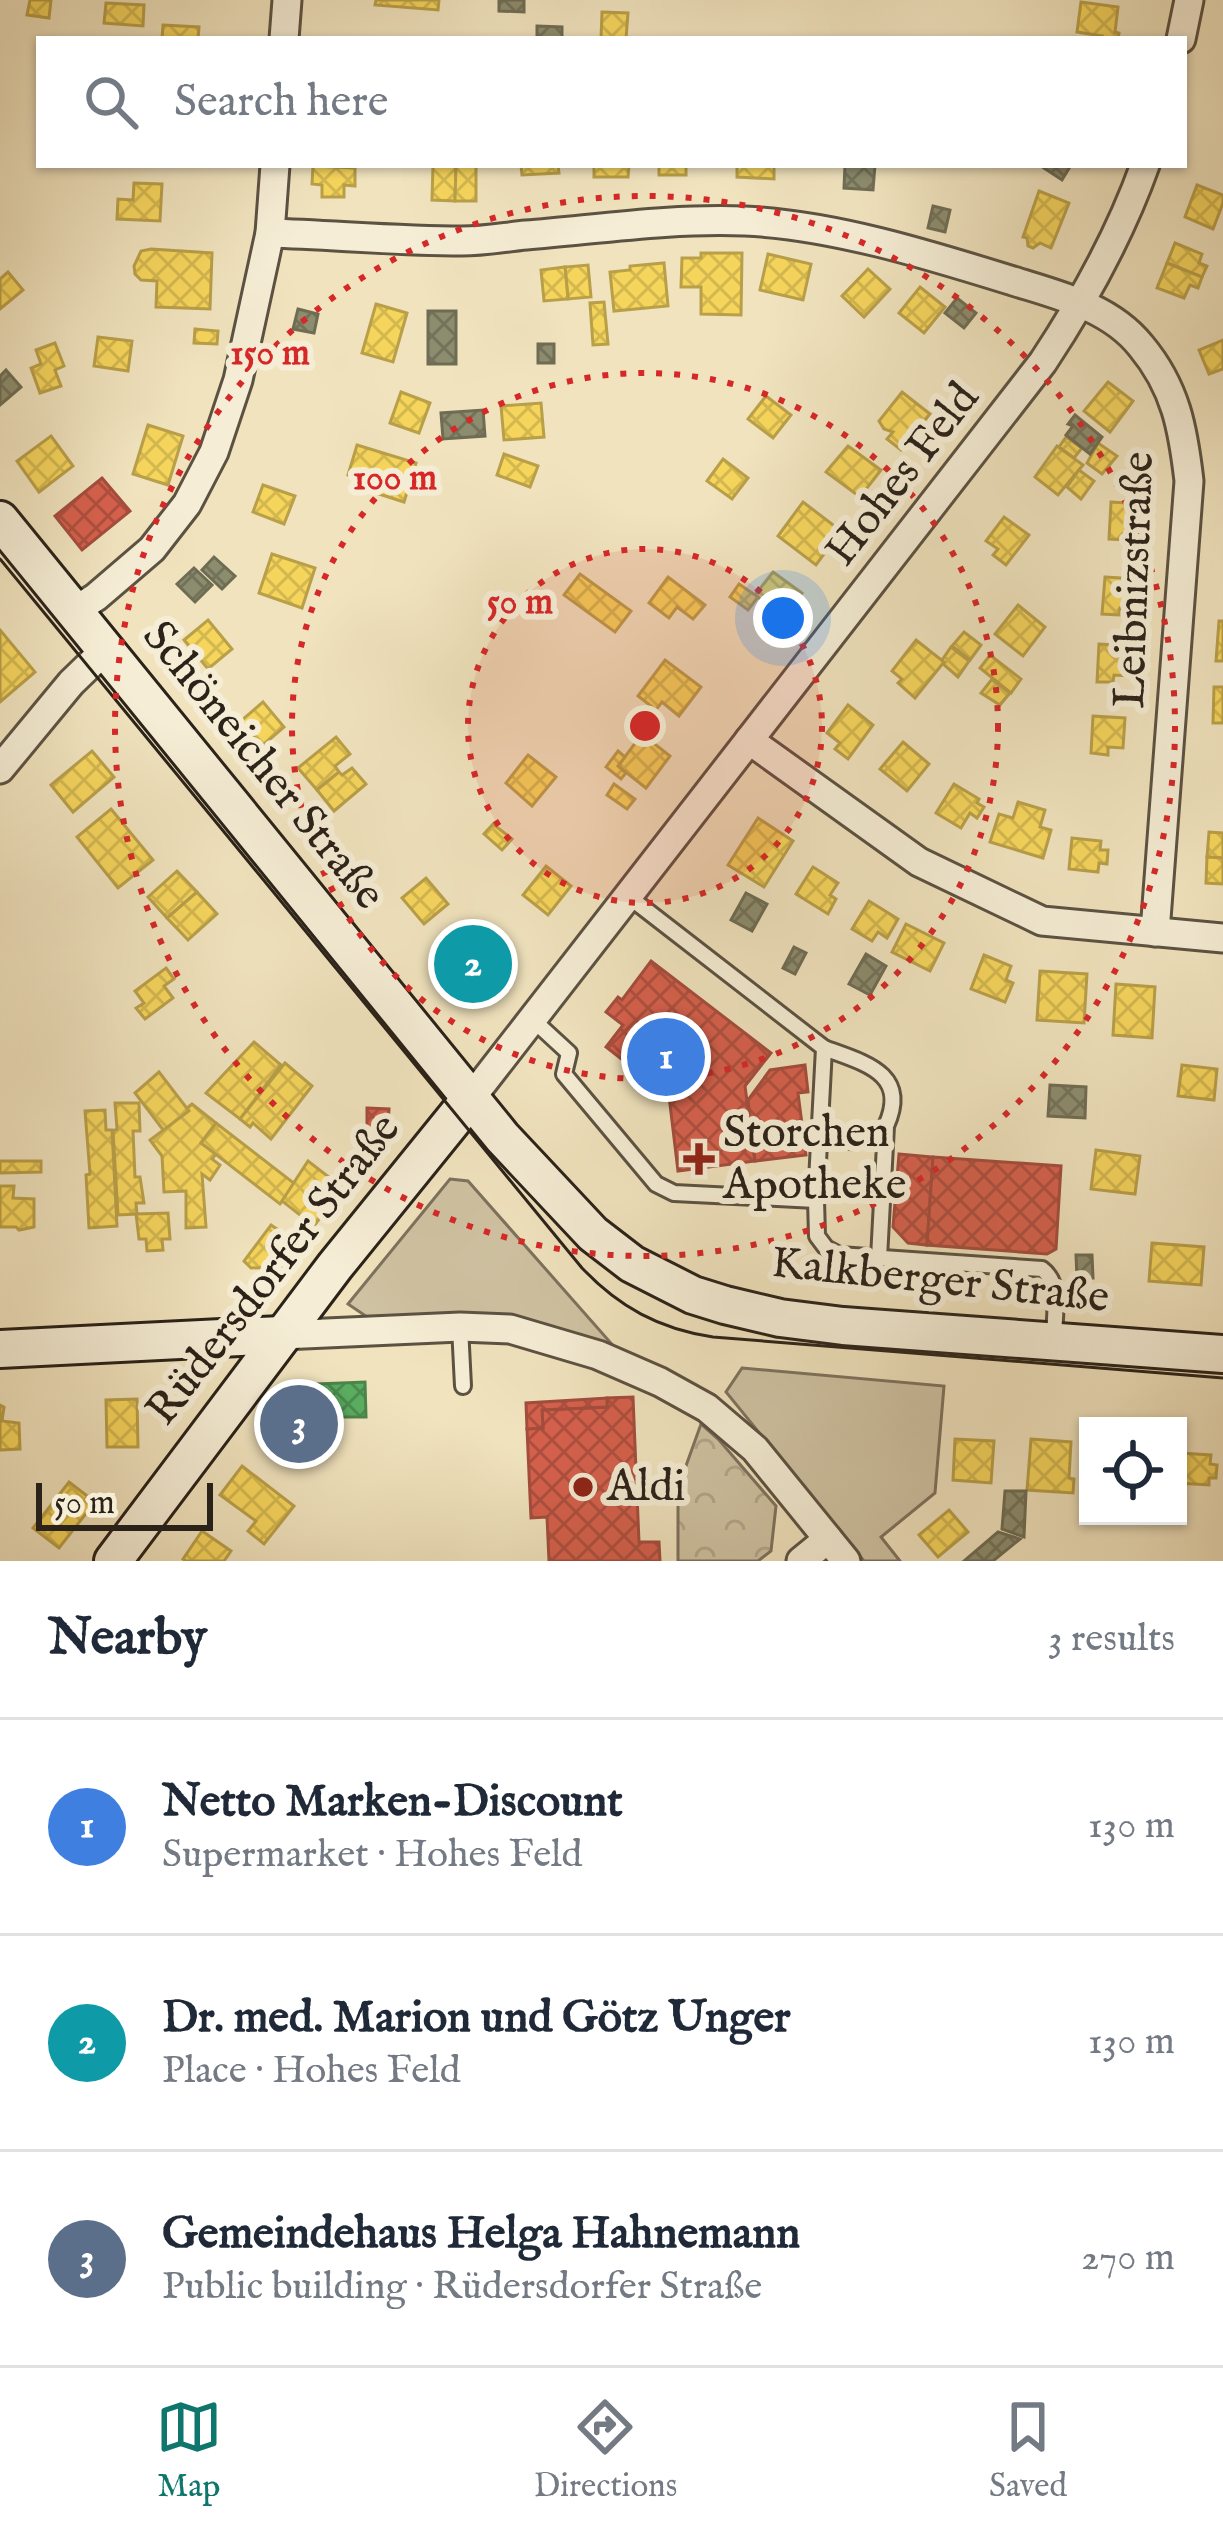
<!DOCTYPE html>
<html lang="en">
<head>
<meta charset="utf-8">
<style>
	body { margin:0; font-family:"IM FELL English",serif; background:#f2f2f3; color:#1f2937 }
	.controls { position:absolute; right:36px; bottom:36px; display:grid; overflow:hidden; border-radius:0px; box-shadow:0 3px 9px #0004 }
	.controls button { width:108px; height:108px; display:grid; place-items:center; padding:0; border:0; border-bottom:3px solid #e0e1e3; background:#fff; color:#1f2937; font:60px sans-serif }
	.scale { position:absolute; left:36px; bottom:30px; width:177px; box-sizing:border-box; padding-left:12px; border:6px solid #2b2219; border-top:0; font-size:33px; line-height:42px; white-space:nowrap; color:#2b2219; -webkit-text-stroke:9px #f5edd5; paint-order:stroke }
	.you { position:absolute; left:783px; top:618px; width:42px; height:42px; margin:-30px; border:9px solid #fff; border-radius:50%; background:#1a73e8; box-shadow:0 0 0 18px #1a73e833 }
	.badge { display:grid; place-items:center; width:78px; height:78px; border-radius:50%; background:#0f766e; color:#fff; font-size:39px; font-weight:700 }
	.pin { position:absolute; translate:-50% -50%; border:6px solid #fff; box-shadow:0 3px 12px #0006 }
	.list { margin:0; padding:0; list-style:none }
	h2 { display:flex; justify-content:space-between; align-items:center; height:156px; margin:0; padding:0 48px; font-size:51px }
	h2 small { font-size:39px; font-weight:400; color:#747a83 }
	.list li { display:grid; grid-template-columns:78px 1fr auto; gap:36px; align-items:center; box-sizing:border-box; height:216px; padding:0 48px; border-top:3px solid #e0e1e3 }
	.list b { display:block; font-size:45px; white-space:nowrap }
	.list p { margin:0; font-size:39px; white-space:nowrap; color:#747a83 }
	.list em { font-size:39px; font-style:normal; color:#747a83 }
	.icon { flex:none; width:66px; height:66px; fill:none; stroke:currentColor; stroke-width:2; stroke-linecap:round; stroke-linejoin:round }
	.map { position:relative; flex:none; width:1223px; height:1561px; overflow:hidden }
	.search { position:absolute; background:#fff; box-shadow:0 3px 9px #0004; left:36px; right:36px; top:36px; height:132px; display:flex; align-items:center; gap:30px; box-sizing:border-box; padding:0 42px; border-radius:0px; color:#747a83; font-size:45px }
	.sheet { height:804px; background:#fff }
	nav { display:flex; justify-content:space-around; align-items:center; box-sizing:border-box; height:168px; border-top:3px solid #e0e1e3; background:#fff; font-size:33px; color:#747a83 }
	nav a { display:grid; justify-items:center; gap:6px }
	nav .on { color:#0f766e }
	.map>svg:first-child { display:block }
	.grass { fill:#cfc2a2; stroke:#7d725e; stroke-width:3 }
	.forest { fill:url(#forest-crowns); stroke:#7d725e; stroke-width:3 }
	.homes { fill:url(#homes-cross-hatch); stroke:#b99f48; stroke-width:3 }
	.shops { fill:url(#shops-cross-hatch); stroke:#a34d3d; stroke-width:3 }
	.public { fill:url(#public-cross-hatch); stroke:#4c844b; stroke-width:3 }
	.industry { fill:url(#industry-cross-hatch); stroke:#6f6c54; stroke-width:3 }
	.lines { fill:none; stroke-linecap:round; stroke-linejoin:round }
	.lane-casing { stroke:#5c5242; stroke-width:20 }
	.street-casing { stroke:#5c5242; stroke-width:33 }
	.secondary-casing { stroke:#2b2219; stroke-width:42 }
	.lane { stroke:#f5edd5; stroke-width:14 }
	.street { stroke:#f5edd5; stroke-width:27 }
	.secondary { stroke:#f5edd5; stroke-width:36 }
	.tram { stroke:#2b2219; stroke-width:3 }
	.ring { fill:none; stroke:#d62828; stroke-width:6; stroke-dasharray:6 12 }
	.poi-dot { fill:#8f2418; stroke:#f5edd5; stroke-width:4.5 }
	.labels { text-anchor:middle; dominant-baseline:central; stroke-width:12; stroke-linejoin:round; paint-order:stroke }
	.street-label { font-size:45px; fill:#2b2219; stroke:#f5edd5 }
	.poi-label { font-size:45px; fill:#2b2219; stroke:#f5edd5; text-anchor:start }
	.centre { fill:#d62828; stroke:#f5edd5; stroke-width:6 }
	.ring-label { font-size:36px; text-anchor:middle; font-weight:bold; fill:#d62828; stroke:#f5edd5; stroke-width:12; stroke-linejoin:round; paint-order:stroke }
</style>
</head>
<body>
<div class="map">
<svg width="1223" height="1561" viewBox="0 0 1223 1561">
	<defs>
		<pattern id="forest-crowns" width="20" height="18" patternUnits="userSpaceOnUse" patternTransform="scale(3)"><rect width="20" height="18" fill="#cfc2a2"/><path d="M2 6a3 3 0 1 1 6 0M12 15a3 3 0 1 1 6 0" fill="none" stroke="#b2a68b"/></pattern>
		<pattern id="homes-cross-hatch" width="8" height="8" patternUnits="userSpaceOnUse" patternTransform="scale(3)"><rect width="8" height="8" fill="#f6d55c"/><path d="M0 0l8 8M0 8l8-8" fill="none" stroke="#d3b74f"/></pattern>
		<pattern id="shops-cross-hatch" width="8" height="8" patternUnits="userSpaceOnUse" patternTransform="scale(3)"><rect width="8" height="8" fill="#d6604d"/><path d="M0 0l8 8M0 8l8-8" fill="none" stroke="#ae4f3f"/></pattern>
		<pattern id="public-cross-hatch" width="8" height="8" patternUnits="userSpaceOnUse" patternTransform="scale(3)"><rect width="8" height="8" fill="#5aae61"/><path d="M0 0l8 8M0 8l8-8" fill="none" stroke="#4b8d4f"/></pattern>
		<pattern id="industry-cross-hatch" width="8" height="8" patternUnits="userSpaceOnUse" patternTransform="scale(3)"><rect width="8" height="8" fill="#8c8c6e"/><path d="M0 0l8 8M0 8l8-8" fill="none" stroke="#73725a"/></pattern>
	</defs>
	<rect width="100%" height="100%" fill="#f0e3be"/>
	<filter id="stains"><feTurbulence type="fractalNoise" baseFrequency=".00167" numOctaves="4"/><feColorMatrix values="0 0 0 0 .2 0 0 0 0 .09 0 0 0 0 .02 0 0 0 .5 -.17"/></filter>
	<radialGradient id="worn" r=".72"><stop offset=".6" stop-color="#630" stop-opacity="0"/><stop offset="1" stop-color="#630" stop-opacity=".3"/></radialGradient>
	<g class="grass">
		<path d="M450,1179L468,1181L617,1350L376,1323L348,1304Z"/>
		<path d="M742,1368L944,1386L935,1493L881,1537L900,1561H864L726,1392Z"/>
	</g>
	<path class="forest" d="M701,1424L719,1440L776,1506L771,1551L758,1561H678V1488Z"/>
	<g class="homes">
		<path d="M30,0H51L49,18L27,15Z"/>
		<path d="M376,0H439L438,10L375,5Z"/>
		<path d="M1081,2L1118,7L1115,32L1119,33L1118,39H1101L1102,36L1077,32Z"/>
		<path d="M106,3L144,5L143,26L104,23Z"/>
		<path d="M602,12L628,13L626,39H601Z"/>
		<path d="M163,25L199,27L198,39H162Z"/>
		<path d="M433,165H456L455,201L432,200Z"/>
		<path d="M456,165H476V201H455Z"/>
		<path d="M521,165H558L559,173L522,175Z"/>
		<path d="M594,165H629L628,177H594Z"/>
		<rect x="659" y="165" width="27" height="10"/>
		<path d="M737,165H774V179L737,177Z"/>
		<path d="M313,166L355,168V186L344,185V197H322V185L312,184Z"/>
		<path d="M134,183L162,184L160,221L117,219L118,199L133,200Z"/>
		<path d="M1197,185L1223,195V203L1213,229L1185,217Z"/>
		<path d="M1039,191L1069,203L1051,248L1040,243L1033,248L1028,246L1027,238L1023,237Z"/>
		<path d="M1175,243L1202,254L1199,263L1207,266L1202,277L1167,263Z"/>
		<path d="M151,249L212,253L210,309L156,307L157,281L141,280L135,274L134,266L141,251Z"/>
		<path d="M701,253H742L741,315L701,314V287H681L682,258H701Z"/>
		<path d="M768,254L811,264L803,300L760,290Z"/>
		<path d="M664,263L668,306L614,311L610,272L630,270V266Z"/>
		<path d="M1167,263L1202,277L1198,288L1190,285L1184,298L1157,288Z"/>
		<path d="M588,265L591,297L568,299L565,267Z"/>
		<path d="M565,267L568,299L544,301L541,270Z"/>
		<path d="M868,269L890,289L864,317L842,296Z"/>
		<path d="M8,272L23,290L0,309V279Z"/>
		<path d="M920,287L945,307L924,333L899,313Z"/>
		<path d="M604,302L608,344L593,345L590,303Z"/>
		<path d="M376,304L407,313L393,362L362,353Z"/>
		<path d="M195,329L218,331L217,344L194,343Z"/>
		<path d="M98,337L132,341L128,371L94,366Z"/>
		<path d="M1223,340V369L1209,374L1199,350Z"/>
		<path d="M55,343L64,366L55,370L61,386L40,393L31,368L41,364L36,350Z"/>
		<path d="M1108,382L1133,401L1110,432L1084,411Z"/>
		<path d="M401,392L430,403L419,433L390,423Z"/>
		<path d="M902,392L930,414L901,450L887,439L893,432L884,429L879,421Z"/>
		<path d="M766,396L791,415L773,438L748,419Z"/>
		<path d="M541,403L544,437L504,440L501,406Z"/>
		<path d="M148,425L183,436L168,485L133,474Z"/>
		<path d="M51,436L73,466L39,492L17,461Z"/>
		<path d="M1066,437L1082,448L1074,458L1059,447Z"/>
		<path d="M1098,443L1117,456L1102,474L1087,463Z"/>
		<path d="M357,445L416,463L404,502L379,494L382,485L348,475Z"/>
		<path d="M848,446L881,470L860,497L826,472Z"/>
		<path d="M1057,446L1083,465L1058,495L1035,477Z"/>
		<path d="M504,454L538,466L530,487L497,475Z"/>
		<path d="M723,459L748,478L732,499L707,481Z"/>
		<path d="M1079,470L1094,481L1081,499L1067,487Z"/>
		<path d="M263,485L295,496L284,524L253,512Z"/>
		<path d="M803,502L841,531L816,565L778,536Z"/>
		<path d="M1111,502L1143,504L1141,534L1126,533V540L1109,539Z"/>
		<path d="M1004,517L1029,535L1006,565L993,555L998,549L986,541Z"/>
		<path d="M272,554L315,568L302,608L259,593Z"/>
		<path d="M773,572L802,593L790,610L782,603L777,611L755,595Z"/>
		<path d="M580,574L631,611L615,632L564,595Z"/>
		<path d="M668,577L705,605L693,619L677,607L669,618L649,603Z"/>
		<path d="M1105,577L1136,579L1134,608H1120L1119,615L1102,614Z"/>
		<path d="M739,584L758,597L748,610L730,597Z"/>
		<path d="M1018,605L1045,627L1023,656L995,634Z"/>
		<path d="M208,620L232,649L208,669L184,640Z"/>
		<path d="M1219,621H1223V661H1216Z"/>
		<path d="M0,630L35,672L0,702Z"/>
		<path d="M964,632L981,645L970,660L952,646Z"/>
		<path d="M916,640L944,662L915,698L898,683L902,679L892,671Z"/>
		<path d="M1099,644L1131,646L1129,676L1114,675L1113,682H1097Z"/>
		<path d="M951,647L969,661L958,677L943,664L944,662L942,660Z"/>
		<path d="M990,655L1021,679L1011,693L980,668Z"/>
		<path d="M665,660L701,687L679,716L662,702L656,710L638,696Z"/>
		<path d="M992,679L1010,693L1000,705L981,693Z"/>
		<path d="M1214,687H1223V723H1213Z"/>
		<path d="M263,702L284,727L262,746L241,721Z"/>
		<path d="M848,705L873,725L848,759L835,749L840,743L827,733Z"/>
		<path d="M1093,716L1125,718L1123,748L1108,747V755L1091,753Z"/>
		<path d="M642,734L670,756L646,788L618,766Z"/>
		<path d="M336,737L350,754L335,766L339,772L317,790L298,768Z"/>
		<path d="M903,742L929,764L907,791L880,769Z"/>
		<path d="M92,751L114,777L73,812L51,785Z"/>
		<path d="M618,751L625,757L618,766L626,773L621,779L606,767Z"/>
		<path d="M528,755L556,777L532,806L506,783Z"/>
		<path d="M352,768L366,784L334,811L317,790L339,772L342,775Z"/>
		<path d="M614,784L635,799L627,809L607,795Z"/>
		<path d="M954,784L979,799L977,803L984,807L977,818L970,813L961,828L936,813Z"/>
		<path d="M1018,802L1045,810L1040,827L1051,830L1043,858L990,842L999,814L1013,818Z"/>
		<path d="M111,809L153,860L118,888L77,837Z"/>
		<path d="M758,818L793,841L764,887L728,865Z"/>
		<path d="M493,824L512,839L502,850L484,834Z"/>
		<path d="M1209,832L1223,833V858L1207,857Z"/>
		<path d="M1072,838L1101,841L1100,850H1108L1107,864L1099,863L1098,872L1069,869Z"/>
		<path d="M1207,857L1223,858V884L1206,883Z"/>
		<path d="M546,866L571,886L548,915L523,895Z"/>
		<path d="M813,867L838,883L830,895L836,899L828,914L796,894Z"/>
		<path d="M177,871L197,892L167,918L148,897Z"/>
		<path d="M426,878L448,904L424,924L402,898Z"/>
		<path d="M197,892L217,914L188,940L167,918Z"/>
		<path d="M869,901L898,919L887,938L878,932L872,941L852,929Z"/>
		<path d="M906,924L944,943L930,971L892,952Z"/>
		<path d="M984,955L1011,966L1006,980L1013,983L1005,1002L971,989Z"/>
		<path d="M166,968L174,979L164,986L173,998L145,1019L136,1008L144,1003L135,991Z"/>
		<path d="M1040,971L1087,974L1084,1023L1037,1020Z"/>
		<path d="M1116,984L1155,987L1152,1038L1113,1035Z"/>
		<path d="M254,1042L281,1065L240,1119L206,1093Z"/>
		<path d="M285,1063L312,1086L271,1139L253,1123L250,1127L240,1119Z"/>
		<path d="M1182,1065L1217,1069L1214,1100L1178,1096Z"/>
		<path d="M159,1072L189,1111L164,1131L135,1093Z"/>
		<path d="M115,1103H139L140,1131H133L135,1177H140L144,1203H136L137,1214L118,1215L113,1131L117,1129Z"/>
		<path d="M192,1104L216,1123L201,1143L216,1154L212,1159L220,1165L210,1180L202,1174L206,1227L186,1228V1191L164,1192L162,1156L150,1140L189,1111L187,1108Z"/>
		<path d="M105,1110L106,1130H112L117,1226L89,1228L86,1175L90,1174L85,1111Z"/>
		<path d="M216,1123L295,1184L280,1204L201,1143Z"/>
		<path d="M1096,1150L1140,1156L1135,1194L1091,1189Z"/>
		<path d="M0,1161H41V1172L0,1173Z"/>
		<path d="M308,1161L343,1188L314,1226L282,1201Z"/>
		<path d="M0,1186H14L13,1198L34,1199V1227L19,1230L16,1227H0Z"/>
		<path d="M168,1213L170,1239H162L163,1250L147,1251L146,1239H139L136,1214Z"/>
		<path d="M271,1225L298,1243L280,1267L251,1268L244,1261Z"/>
		<path d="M1152,1243L1204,1247L1201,1285L1149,1281Z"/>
		<path d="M137,1399L138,1447H107L106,1400Z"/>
		<path d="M0,1405L4,1407L2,1421L19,1423L20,1449L0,1450Z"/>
		<path d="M955,1439L994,1441L991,1483L953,1480Z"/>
		<path d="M1031,1439L1071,1442L1069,1478L1074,1479L1073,1493L1027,1490Z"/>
		<path d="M1179,1453L1211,1455L1210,1464L1217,1465L1216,1478H1209V1485L1178,1483Z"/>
		<path d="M242,1466L294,1506L264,1544L248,1531L256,1521L220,1495Z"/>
		<path d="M69,1482L95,1502L59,1548L33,1528Z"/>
		<path d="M949,1510L968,1532L938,1557L919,1535Z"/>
		<path d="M202,1531L231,1551L224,1561H186L183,1559Z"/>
	</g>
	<g class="shops">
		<path d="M102,478L130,511L82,550L55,516Z"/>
		<path d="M470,937L500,960L494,968L502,974L495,982L488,977L475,994L445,970Z"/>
		<path d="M651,961L771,1053L745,1086L755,1161L678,1171L669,1096L606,1047L623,1025L606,1012L618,997L622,1000Z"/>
		<path d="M805,1065L808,1092L798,1093L806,1155L755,1161L748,1100L770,1070Z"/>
		<path d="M367,1108L389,1109L388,1130H367Z"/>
		<path d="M829,1140L855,1142V1150L829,1148Z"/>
		<path d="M899,1154L933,1157L927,1245L908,1243L893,1227Z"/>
		<path d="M933,1157L1061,1166L1056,1249L1047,1254L927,1245Z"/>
		<path d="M633,1397L639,1542H659L660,1561H549L547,1517L531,1518L527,1429L543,1428L542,1410L607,1407V1398Z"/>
		<path d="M607,1398V1407L542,1410L543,1428L527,1429L526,1403Z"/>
	</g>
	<path class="public" d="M365,1382L366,1417H337L311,1431L293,1455L266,1434L295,1395L316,1384Z"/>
	<g class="industry">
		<path d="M499,0H524V12L499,11Z"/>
		<path d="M537,26L562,27V39H537Z"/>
		<path d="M845,165H875L873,190L844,188Z"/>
		<path d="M1046,165H1071L1062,180L1044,168Z"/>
		<path d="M933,206L950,210L945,232L928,228Z"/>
		<path d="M957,298L976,313L964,328L945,313Z"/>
		<path d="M298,309L318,314L314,333L293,329Z"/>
		<rect x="428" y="311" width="28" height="53"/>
		<rect x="538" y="344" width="16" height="19"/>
		<path d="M6,370L21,387L0,405V376Z"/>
		<path d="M483,410L485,436L443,439L441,413Z"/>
		<path d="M1075,415L1102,437L1090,454L1066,435L1073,426L1068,424Z"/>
		<path d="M214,557L235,576L222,589L202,570Z"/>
		<path d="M194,568L212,585L195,602L177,584Z"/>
		<path d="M746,893L767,904L752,931L731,920Z"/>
		<path d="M794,947L806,953L795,974L783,968Z"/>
		<path d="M866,954L886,966L870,995L849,984Z"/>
		<path d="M1050,1085L1086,1087L1085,1118L1048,1116Z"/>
		<path d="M1076,1255H1092L1093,1278H1077Z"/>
		<path d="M1005,1491H1026L1024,1537L1002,1529Z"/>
		<path d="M998,1532L1020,1539L993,1561H964Z"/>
	</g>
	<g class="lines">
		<g class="lane-casing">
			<g id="lane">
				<path d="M628,896L824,1048L816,1200L817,1236L826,1248L839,1255L1042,1269C1062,1284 1054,1316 1054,1339"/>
				<path d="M531,1018L569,1053L564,1074L656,1184L674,1193L816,1200"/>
				<path d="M824,1048C864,1063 910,1073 886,1126L879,1258"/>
				<path d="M460,1327L463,1386"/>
			</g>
		</g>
		<g class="street-casing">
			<g id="street">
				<path d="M284,39L287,0"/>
				<path d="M1181,39L1189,0"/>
				<path d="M270,233C334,235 399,241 462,241C484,241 505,237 526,235C599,229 672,218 745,221C833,225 929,255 1013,281C1058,295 1110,307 1141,346C1176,388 1183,429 1189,481L1155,932"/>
				<path d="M73,612L96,597L152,549L187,504L214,452L238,380L270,233L275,165"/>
				<path d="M749,740L919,862L1042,921L1223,938"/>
				<path d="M0,769L71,683L105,650"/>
				<path d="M471,1098L1043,362C1084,300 1120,235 1145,165"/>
				<path d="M282,1335L460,1327L510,1329L598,1355L660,1382L707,1408L755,1449L846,1561"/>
				<path d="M801,1561L828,1539"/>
			</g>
		</g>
		<g class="secondary-casing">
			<g id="secondary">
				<path d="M0,520L502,1137L593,1234L632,1264L693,1295L725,1305L780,1318L843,1326L1223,1354"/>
				<path d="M0,1349L282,1335"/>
				<path d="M113,1561L335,1266L471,1098"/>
			</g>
		</g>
		<use href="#lane" class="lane"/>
		<use href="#street" class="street"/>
		<use href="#secondary" class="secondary"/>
		<path class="tram" d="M0,559L582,1268C619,1307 659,1329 713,1337L1223,1378"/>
	</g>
	<circle cx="645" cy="726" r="177" fill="#d62828" fill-opacity=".12"/>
	<g class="ring">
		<circle cx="645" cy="726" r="177"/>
		<circle cx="645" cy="726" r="353"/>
		<circle cx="645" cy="726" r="530"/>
	</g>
	<g class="poi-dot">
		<path d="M693 1141h12v12h12v12h-12v12h-12v-12h-12v-12h12z"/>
		<circle cx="583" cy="1487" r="12"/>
	</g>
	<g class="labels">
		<g class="street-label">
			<text transform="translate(903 475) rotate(-52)">Hohes Feld</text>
			<text transform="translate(1135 580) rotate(-88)">Leibnizstraße</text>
			<text transform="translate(263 766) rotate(51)">Schöneicher Straße</text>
			<text transform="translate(274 1270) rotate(-52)">Rüdersdorfer Straße</text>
			<text transform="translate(940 1281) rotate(6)">Kalkberger Straße</text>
		</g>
		<g class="poi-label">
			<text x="723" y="1133">Storchen<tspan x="723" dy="52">Apotheke</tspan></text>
			<text x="607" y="1487">Aldi</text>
		</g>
	</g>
	<circle cx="645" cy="726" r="18" class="centre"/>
	<g class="ring-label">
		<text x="270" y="364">150 m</text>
		<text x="395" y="489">100 m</text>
		<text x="520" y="613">50 m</text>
	</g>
	<rect width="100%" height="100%" filter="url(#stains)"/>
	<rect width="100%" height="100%" fill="url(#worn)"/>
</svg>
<div class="controls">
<button><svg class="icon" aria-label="locate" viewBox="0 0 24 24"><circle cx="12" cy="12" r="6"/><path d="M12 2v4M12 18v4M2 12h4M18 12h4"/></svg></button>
</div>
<div class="scale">50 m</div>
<div class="you"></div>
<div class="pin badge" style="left:666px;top:1057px;background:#3f7fe0">1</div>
<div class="pin badge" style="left:473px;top:964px;background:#0f9aa8">2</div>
<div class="pin badge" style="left:299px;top:1424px;background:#5c6f8a">3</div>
<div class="search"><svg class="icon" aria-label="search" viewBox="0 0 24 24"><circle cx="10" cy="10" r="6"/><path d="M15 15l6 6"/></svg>Search here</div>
</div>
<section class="sheet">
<h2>Nearby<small>3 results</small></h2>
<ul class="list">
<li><span class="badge" style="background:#3f7fe0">1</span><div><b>Netto Marken-Discount</b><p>Supermarket · Hohes Feld</p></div><em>130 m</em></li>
<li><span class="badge" style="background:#0f9aa8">2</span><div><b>Dr. med. Marion und Götz Unger</b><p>Place · Hohes Feld</p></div><em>130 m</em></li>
<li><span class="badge" style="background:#5c6f8a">3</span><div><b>Gemeindehaus Helga Hahnemann</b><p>Public building · Rüdersdorfer Straße</p></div><em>270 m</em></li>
</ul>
</section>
<nav>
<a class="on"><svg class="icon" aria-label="map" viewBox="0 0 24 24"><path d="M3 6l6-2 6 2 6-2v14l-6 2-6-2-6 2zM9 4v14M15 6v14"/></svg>Map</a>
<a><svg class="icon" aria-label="directions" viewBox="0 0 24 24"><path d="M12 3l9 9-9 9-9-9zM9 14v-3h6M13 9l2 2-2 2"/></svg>Directions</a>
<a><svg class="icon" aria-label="saved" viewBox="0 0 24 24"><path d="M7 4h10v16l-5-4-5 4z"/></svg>Saved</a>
</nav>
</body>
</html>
